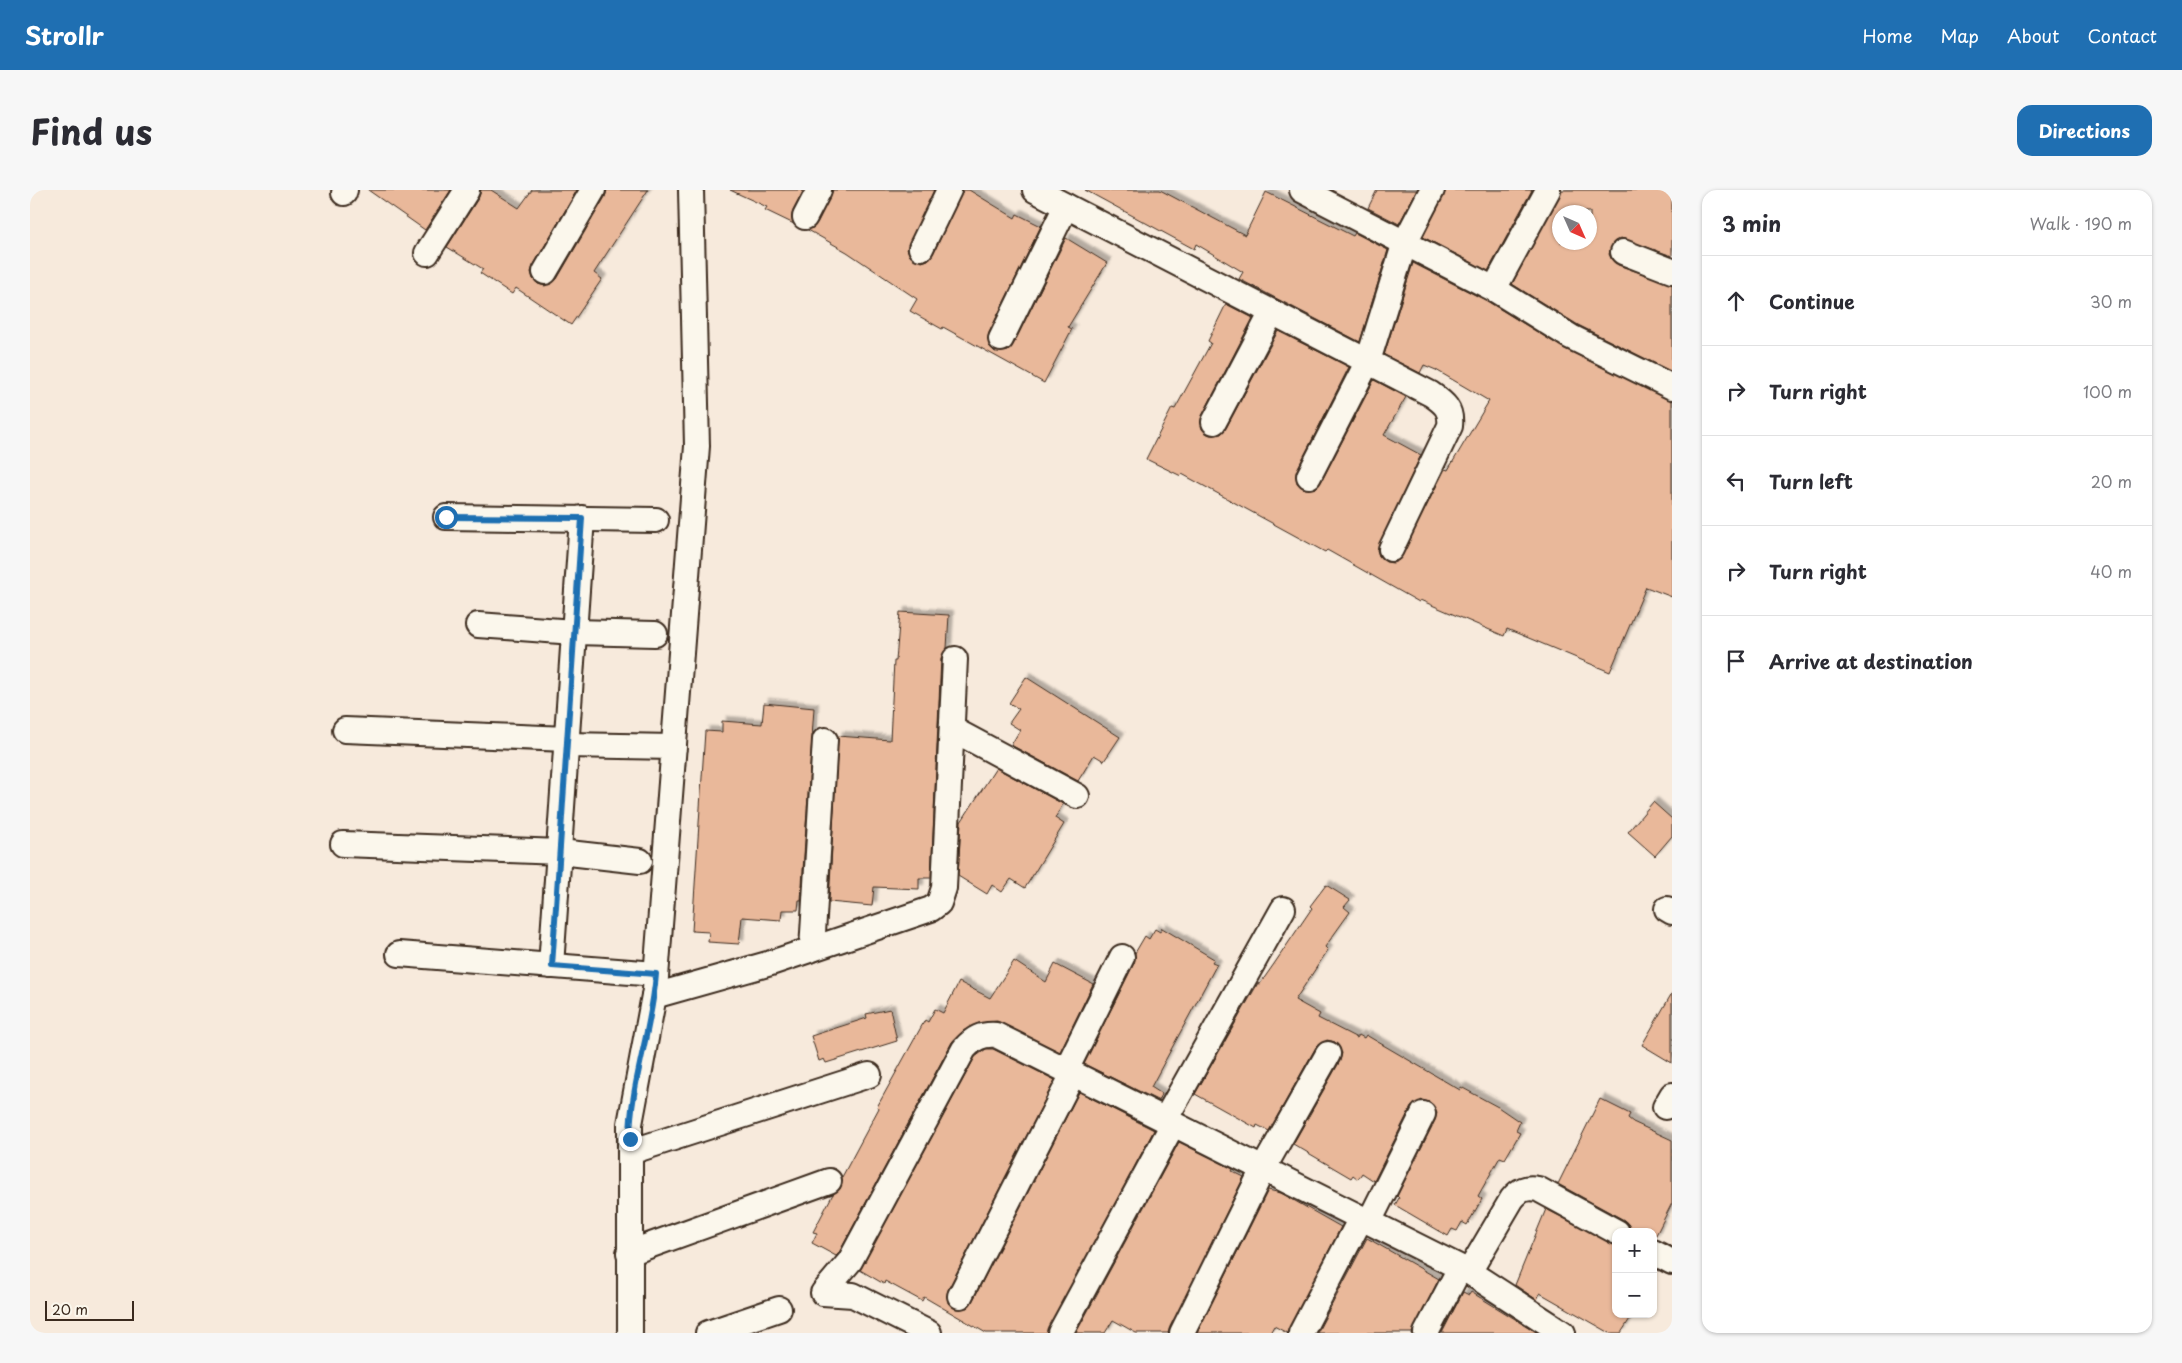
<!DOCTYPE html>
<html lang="en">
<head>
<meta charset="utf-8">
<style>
	body { margin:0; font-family:"Playpen Sans",sans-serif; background:#f7f7f7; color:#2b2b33 }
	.controls { position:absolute; right:15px; bottom:15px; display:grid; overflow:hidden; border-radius:10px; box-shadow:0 1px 4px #0004 }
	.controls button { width:45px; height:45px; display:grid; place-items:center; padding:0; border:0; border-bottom:1px solid #e1e1e2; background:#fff; color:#2b2b33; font:25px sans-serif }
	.compass { position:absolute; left:1522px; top:15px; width:45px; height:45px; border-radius:50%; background:#fff; box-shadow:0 1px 4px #0004; rotate:135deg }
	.scale { position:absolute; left:15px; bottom:12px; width:89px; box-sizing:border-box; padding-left:5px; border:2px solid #3b2a1e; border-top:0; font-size:14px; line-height:18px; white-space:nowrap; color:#3b2a1e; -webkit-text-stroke:4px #fbf7ec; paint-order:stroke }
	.stop { position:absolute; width:15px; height:15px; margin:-11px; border:4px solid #1f6fb2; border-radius:50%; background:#fff }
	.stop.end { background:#1f6fb2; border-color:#fff; box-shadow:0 1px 5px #0008 }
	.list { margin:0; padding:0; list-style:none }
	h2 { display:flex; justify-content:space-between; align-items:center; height:65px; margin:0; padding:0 20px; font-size:21px }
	h2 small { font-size:16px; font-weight:400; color:#7c7c81 }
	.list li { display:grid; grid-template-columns:32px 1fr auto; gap:15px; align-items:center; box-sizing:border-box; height:90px; padding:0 20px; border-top:1px solid #e1e1e2 }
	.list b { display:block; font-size:19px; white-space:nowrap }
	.list em { font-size:16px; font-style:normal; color:#7c7c81 }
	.icon { flex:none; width:28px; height:28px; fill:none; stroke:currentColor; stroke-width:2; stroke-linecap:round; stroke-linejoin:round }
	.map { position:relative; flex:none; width:1642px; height:1143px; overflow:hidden; border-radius:15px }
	header { display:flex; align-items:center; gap:30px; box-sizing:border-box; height:70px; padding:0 25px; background:#1f6fb2; color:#fff }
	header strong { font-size:24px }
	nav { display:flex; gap:28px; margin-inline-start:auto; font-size:18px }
	.intro { display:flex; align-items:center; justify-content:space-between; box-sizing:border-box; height:120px; padding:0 30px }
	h1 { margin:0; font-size:35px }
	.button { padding:12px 22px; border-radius:15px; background:#1f6fb2; color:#fff; font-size:18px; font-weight:700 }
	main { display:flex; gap:30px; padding:0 30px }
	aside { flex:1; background:#fff; border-radius:15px; box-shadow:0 1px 4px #0004 }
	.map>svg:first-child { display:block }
	.building { fill:#e9b89a; stroke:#3b2a1e; fill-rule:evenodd; filter:url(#shadow) }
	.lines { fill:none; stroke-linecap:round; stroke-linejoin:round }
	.minor-casing { stroke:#3b2a1e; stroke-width:28 }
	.minor { stroke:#fbf7ec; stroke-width:24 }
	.route { stroke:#1f6fb2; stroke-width:6 }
</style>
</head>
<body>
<header>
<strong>Strollr</strong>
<nav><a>Home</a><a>Map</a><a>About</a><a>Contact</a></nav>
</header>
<div class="intro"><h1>Find us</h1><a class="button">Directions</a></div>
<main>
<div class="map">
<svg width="1642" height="1143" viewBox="0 0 1642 1143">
	<defs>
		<filter id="shadow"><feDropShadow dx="4.5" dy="-4.5" stdDeviation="1" flood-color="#0004"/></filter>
	</defs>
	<rect width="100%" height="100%" fill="#f7eadc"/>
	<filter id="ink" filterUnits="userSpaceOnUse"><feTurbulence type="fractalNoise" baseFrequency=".02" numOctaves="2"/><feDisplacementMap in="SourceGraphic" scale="10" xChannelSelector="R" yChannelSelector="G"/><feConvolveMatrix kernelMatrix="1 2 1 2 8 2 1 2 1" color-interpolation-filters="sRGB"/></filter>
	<g filter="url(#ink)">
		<g class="building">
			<path d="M338,0H421L395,40Z"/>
			<path d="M451,0H461L489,18L502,0H547L503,76L501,82L503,89L508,94L515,96L527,89L575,7L577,0H618L564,83L572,89L541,135L486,98L482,104L450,83L453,79L417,57L449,7Z"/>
			<path d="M700,0H774L763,21L764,34L735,20L737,17Z"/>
			<path d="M803,0H904L877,59L880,66L892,72L898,70L903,64L933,0H939L985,28L987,24L1011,36L959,143V156L965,162L978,161L983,155L1036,48L1077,73L1038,137L1042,139L1014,193L913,137L912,139L880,121L887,109L817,62L778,40L787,33Z"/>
			<path d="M1055,0H1130L1215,45L1236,2L1323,46L1325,43L1358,60L1330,152L1209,89L1213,82L1166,54L1164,59Z"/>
			<path d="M1347,0H1387L1369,34L1338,18Z"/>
			<path d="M1416,0H1502L1458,81L1393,47Z"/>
			<path d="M1532,0H1642V66L1591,48L1584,52L1579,64L1582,70L1588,75L1642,94V182L1548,135L1482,94ZM1530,22H1560V52H1530Z"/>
			<path d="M1383,73L1457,111L1535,159L1642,211V407L1616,397L1580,482L1477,439L1474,446L1390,410L1389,412L1297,360L1295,362L1152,284L1151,286L1116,269L1142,218L1145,219L1181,153L1178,151L1196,114L1223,128L1172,226V239L1178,244H1191L1196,238L1248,141L1319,177L1267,280V293L1273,298H1286L1291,292L1344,190L1376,207L1354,245L1391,265L1347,360L1349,366L1356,372L1363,373L1369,370L1415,279L1418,280L1459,211L1406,180L1394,175L1390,183L1354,165Z"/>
			<path d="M870,422L919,425L917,458L911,468L901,688H889V699L844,697L842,716L799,712L808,546L860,550L864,471H866Z"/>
			<path d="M996,487L1090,547L1074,571L1064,565L1048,591L981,555L990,540L979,533L989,519L979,513Z"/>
			<path d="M734,513L784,518L771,710H769L768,720H752L751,730L712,727L709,754L678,752L679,742L662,741L675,541L692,542V531L732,534Z"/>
			<path d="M966,578L1033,614L1025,628L1034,634L995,698L981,689L972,702L962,695L957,704L928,686L931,632Z"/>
			<path d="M1623,612L1642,629V646L1625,666L1598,642Z"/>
			<path d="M1296,695L1320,710L1314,717L1320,722L1295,757L1298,760L1265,810L1290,824L1288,828L1327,848L1329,845L1334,848L1336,845L1430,900L1431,897L1468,917L1490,932L1486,941L1490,943L1475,969L1470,967L1448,1006L1452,1009L1437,1035L1432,1032L1427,1041L1422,1039L1418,1046L1365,1015L1369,1008L1367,1006L1405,930L1407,923L1400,912L1392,910L1381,917L1344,991L1332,983L1328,989L1323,985L1321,988L1263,954L1310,871L1312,863L1305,852L1297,850L1286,857L1239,941L1227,935L1226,938L1165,904L1228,793L1230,794L1244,774L1282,718L1280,716Z"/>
			<path d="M1132,738L1184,769L1182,772L1187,774L1121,897L1132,904L1129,911L1054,874L1104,773L1105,763L1115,746L1119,749L1125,739L1130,742Z"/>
			<path d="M984,771L1016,792L1025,774L1063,794L1030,862L967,831L949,833L933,841L922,852L809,1063L806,1066L782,1053L787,1043L783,1042L803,1004L810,999L812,987L849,918L847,917L895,830L898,832L905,819L913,823L929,792L960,808Z"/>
			<path d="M1642,803V873L1612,855Z"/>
			<path d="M860,819L867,851L796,873L794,869L789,871L781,846L837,828L836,824Z"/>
			<path d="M956,859H963L1025,890L918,1100V1113L924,1118H937L942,1112L1049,902L1124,940L1016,1143H956L894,1107L892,1111L855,1091L854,1094L830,1080L945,867Z"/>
			<path d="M1570,909L1600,924L1598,928L1603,932L1642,950V1013L1624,1049L1623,1042H1601L1599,1035L1594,1030L1528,994Z"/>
			<path d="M1149,952L1203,979L1202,981L1214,987L1138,1143H1106L1083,1130L1075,1143H1046Z"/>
			<path d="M1238,1000L1251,1003L1311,1037L1257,1143L1244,1136L1240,1143H1167Z"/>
			<path d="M1516,1019L1586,1055V1124H1603L1591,1143H1580L1510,1103L1507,1110L1485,1095Z"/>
			<path d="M1337,1048L1409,1089L1382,1143H1287Z"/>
			<path d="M1433,1102L1439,1105L1441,1102L1508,1143H1412Z"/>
		</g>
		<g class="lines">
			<g class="minor-casing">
				<g id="minor">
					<path d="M1005,0L1401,204C1414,213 1422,219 1420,236L1361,359"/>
					<path d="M1272,0L1464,99L1518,0"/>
					<path d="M314,3L315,0"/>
					<path d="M775,27L789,0"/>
					<path d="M891,58L919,0"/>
					<path d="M1593,62L1642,81"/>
					<path d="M397,63L437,0"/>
					<path d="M515,82L563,0"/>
					<path d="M1464,99L1541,147L1642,197"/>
					<path d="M971,149L1036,16"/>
					<path d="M1184,232L1242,122"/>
					<path d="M1279,286L1338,171L1375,52L1402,0"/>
					<path d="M416,327L626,330"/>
					<path d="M448,435L544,442L625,444"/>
					<path d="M922,539L1047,606"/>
					<path d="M315,540L537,549"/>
					<path d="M537,555L644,557"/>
					<path d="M313,654L530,662L610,671"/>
					<path d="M1637,719L1642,722"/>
					<path d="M782,759L795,550"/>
					<path d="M369,764L626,784"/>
					<path d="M521,776L552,328"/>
					<path d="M624,806L741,773L901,719L909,713L914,698L925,469"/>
					<path d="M1036,880L1092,767"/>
					<path d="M1635,917L1642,905"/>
					<path d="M1135,930L1253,719"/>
					<path d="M600,962L839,885"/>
					<path d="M1339,1032L1393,924"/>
					<path d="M1623,1062L1642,1072"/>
					<path d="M599,1063L799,991"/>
					<path d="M1439,1082L1482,1009C1490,999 1496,997 1508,999L1587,1042"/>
					<path d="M930,1106L1043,884"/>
					<path d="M600,1143V934L625,800L667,256L661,0"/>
					<path d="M678,1143L749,1119"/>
					<path d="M899,1143L823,1105L793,1103L820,1071L934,859C944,848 951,844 966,845L1439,1082L1533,1143"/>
					<path d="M1030,1143L1143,934"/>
					<path d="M1152,1143L1233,979L1298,864"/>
					<path d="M1271,1143L1331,1028"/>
					<path d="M1396,1143L1430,1078"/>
				</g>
			</g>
			<use href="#minor" class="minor"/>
		</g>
	</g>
	<g class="lines" filter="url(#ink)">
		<path class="route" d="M416,327L552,328L522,776L626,784C622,840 600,894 600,949"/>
	</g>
</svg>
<div class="controls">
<button>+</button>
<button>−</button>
</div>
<svg class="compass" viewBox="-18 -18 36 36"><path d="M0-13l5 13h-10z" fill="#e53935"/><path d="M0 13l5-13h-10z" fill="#7c7c81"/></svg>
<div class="scale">20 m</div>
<div class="stop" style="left:416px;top:327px"></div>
<div class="stop end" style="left:600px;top:949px"></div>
</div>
<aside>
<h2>3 min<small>Walk · 190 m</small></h2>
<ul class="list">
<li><svg class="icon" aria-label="ahead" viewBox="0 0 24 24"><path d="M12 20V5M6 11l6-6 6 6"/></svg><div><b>Continue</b></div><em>30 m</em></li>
<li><svg class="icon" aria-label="right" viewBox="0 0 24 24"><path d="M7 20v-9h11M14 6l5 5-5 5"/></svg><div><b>Turn right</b></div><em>100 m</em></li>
<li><svg class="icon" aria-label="left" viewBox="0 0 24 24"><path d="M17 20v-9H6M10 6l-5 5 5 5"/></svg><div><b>Turn left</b></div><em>20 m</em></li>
<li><svg class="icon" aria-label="right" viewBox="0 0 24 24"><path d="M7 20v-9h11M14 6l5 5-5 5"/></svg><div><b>Turn right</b></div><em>40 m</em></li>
<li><svg class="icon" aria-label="arrive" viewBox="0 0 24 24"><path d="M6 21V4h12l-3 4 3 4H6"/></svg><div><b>Arrive at destination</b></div></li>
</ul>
</aside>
</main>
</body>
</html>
